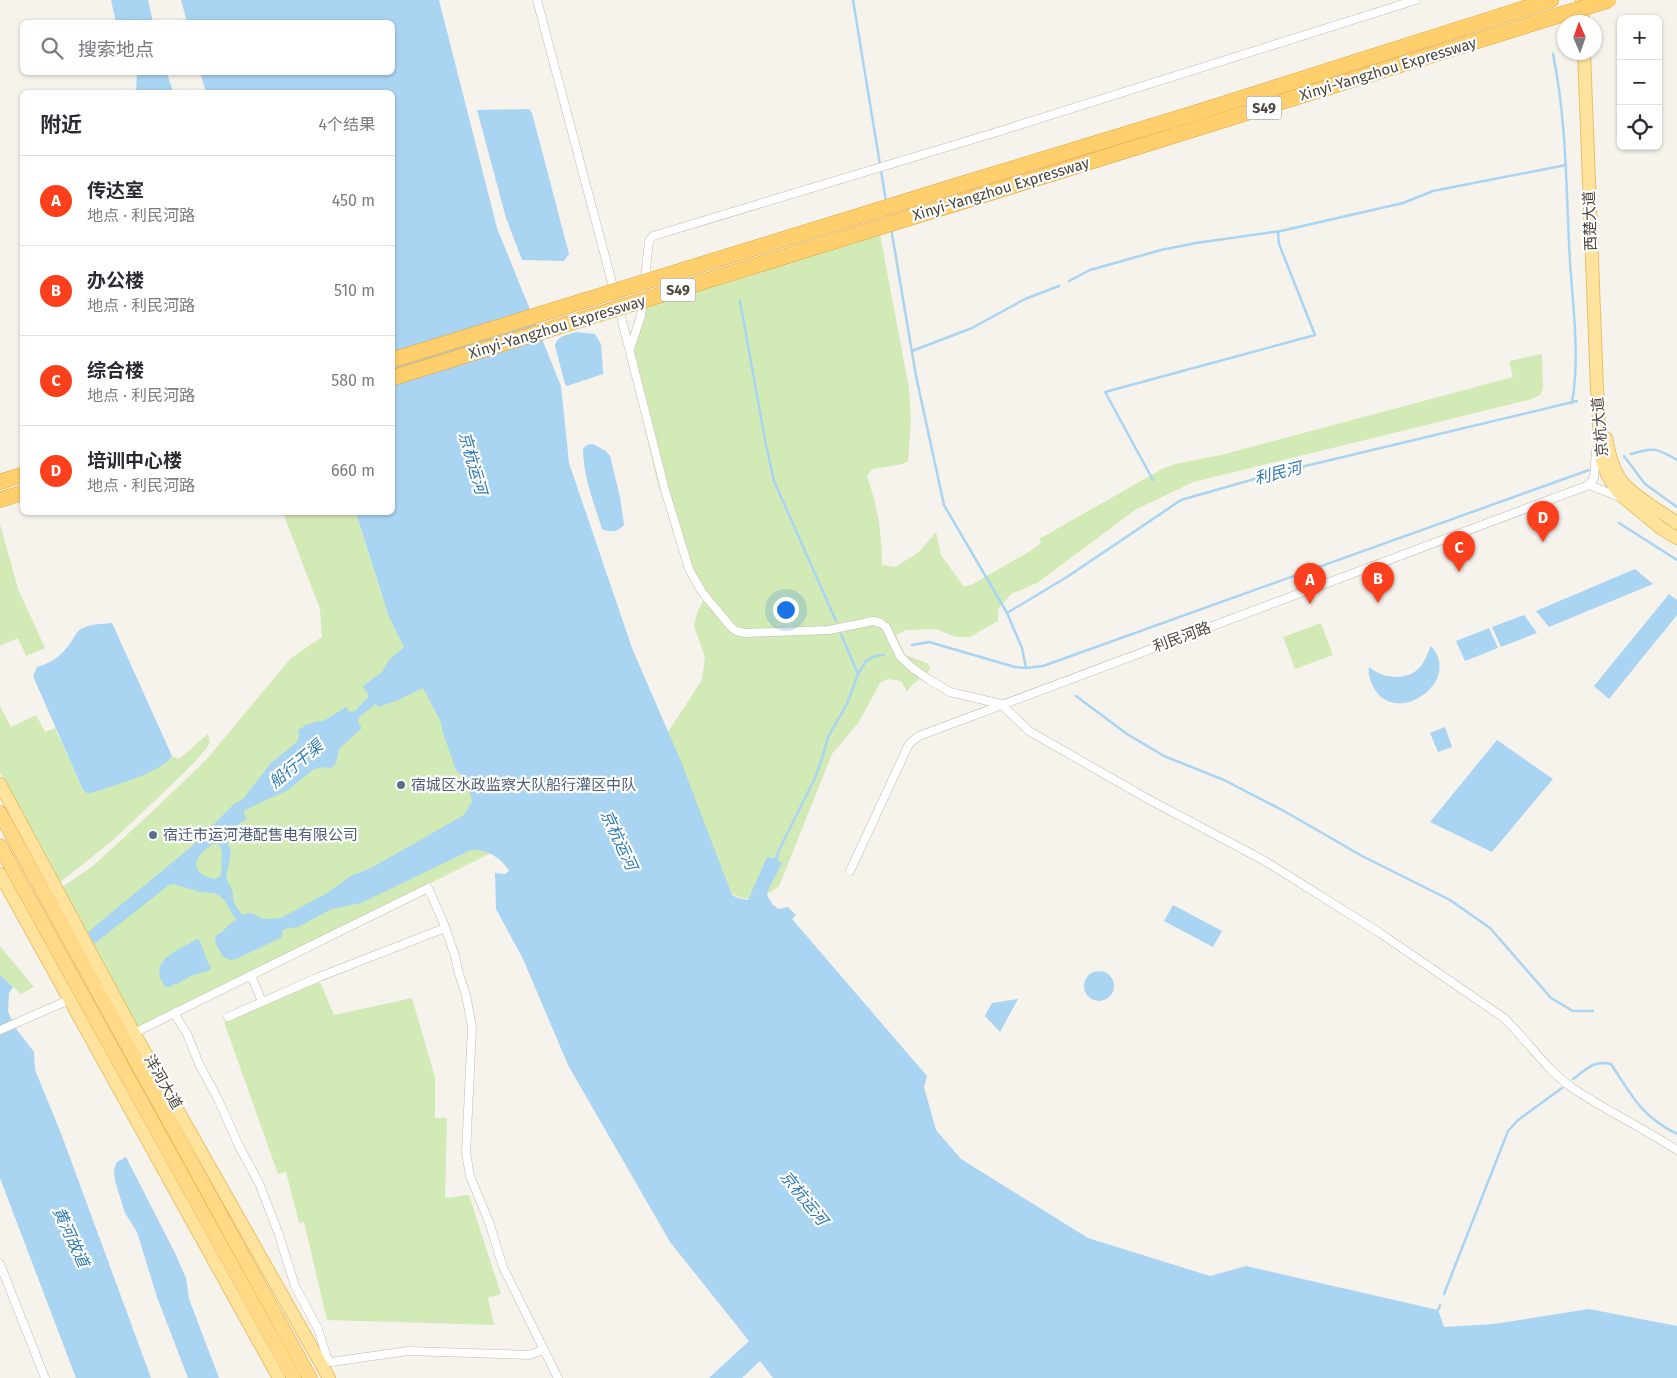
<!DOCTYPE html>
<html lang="zh">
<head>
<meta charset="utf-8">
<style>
	body { margin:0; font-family:"Fira Sans","Noto Sans SC",sans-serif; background:#f2f2f3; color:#2b2b33 }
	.controls { position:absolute; right:15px; top:15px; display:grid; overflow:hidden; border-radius:8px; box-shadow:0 1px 4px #0004 }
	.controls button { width:45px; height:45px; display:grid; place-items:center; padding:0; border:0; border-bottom:1px solid #e1e1e2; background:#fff; color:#2b2b33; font:25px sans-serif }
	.compass { position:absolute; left:1557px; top:15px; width:45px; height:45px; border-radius:50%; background:#fff; box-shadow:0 1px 4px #0004; rotate:358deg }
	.you { position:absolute; left:785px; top:609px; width:18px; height:18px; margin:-12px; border:4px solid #fff; border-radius:50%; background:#1a73e8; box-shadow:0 0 0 8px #1a73e833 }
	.badge { display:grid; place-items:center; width:32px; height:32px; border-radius:50%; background:#fc3f1d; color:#fff; font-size:16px; font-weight:700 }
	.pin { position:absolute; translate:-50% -41px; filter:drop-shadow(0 1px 2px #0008) }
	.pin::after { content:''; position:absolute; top:26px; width:18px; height:15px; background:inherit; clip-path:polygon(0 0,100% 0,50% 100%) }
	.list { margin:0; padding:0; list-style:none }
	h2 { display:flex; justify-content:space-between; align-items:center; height:65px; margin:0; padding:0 20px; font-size:21px }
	h2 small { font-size:16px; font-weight:400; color:#7c7c81 }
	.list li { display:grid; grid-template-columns:32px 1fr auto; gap:15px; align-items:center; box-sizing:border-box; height:90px; padding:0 20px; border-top:1px solid #e1e1e2 }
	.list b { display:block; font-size:19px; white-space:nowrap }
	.list p { margin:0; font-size:16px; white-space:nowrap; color:#7c7c81 }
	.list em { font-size:16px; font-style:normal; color:#7c7c81 }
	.icon { flex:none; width:28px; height:28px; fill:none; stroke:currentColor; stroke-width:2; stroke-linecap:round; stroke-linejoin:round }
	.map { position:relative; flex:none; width:1677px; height:1378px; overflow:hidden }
	.search { position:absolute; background:#fff; box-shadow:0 1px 4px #0004; left:20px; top:20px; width:375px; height:55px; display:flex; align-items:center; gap:12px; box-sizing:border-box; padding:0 18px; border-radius:8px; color:#7c7c81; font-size:19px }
	.panel { position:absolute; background:#fff; box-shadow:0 1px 4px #0004; left:20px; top:90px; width:375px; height:425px; border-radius:8px }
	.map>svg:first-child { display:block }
	.green { fill:#d2eab5 }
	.water { fill:#a9d4f2; fill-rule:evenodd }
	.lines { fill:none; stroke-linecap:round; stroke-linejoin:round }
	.stream { stroke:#a9d4f2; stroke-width:2.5 }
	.minor-casing { stroke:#c2bbae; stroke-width:9 }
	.primary-casing { stroke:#e6c16a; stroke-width:14 }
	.trunk-casing { stroke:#e0a43c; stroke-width:15 }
	.motorway-casing { stroke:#e0a43c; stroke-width:16 }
	.minor { stroke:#fff; stroke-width:8 }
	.primary { stroke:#ffe39c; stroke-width:12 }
	.trunk { stroke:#ffd985; stroke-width:14 }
	.motorway { stroke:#ffcf6e; stroke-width:15 }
	.motorway-bridge-casing { stroke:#e0a43c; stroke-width:16; stroke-linecap:butt }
	.motorway-bridge { stroke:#ffcf6e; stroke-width:15 }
	.service-dot { fill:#5c6f8a; stroke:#fff; stroke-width:2 }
	.labels { text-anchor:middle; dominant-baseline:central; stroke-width:4.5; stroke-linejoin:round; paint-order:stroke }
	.shield { fill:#fff; stroke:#817c74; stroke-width:1 }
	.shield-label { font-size:14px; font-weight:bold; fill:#4b4439 }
	.street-label { font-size:15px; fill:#4b4439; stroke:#fff }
	.service-label { font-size:15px; fill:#4e5e75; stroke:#fff; text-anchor:start }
	.water-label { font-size:16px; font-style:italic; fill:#2e7ab2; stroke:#fff }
</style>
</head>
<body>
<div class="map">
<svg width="1677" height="1378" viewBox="0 0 1677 1378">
	<rect width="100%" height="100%" fill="#f6f3ec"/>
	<g class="green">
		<path d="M880,234L909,388L911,420L908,461L903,464L872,469L867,477C878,505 882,536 882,565L895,567L919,552L936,532L941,555L964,587L973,584L1032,550L1041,543L1039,539L1162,469L1175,464L1221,455L1513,377L1509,361L1542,354L1543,388L1540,395L1532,399L1193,482L1135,510L1037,583L1011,594L998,610V621L970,637H956L936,629L906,630L896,635L905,655L927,663L930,667L929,671L912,685L907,692L901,681L888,679L880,683L859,722L832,754L779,886C766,897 746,904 731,893L668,732L702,680L705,657L694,626L697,613L706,595L678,541L658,484L625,348L638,312L648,306Z"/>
		<path d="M283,513H356L382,596L505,846L138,1029L62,887L93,866L156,808L206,760L291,658L322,637L320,609Z"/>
		<path d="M0,524L18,589L45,648L26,656L18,638L0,646Z"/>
		<path d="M1321,623L1333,655L1295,669L1283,637Z"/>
		<path d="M0,706L11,727L36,715L45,732L55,728L83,790L86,793H91C110,786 162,772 172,756L179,759L208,734L210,742L206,749L187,770L111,842L59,883L0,773Z"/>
		<path d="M0,946L34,987L21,994L0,975Z"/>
		<path d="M320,982L334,1015L412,998L435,1077V1118H447L445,1198L469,1195L501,1294L488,1298L494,1325L327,1320L304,1222L299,1223L286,1172L278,1174L224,1022Z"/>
	</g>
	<g class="water">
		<path d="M111,0H148L153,22H116Z"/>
		<path d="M181,0H439L497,228L561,386L569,463L632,648L682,764L732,895L738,898L748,900L767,857L774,858L779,852L778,861L782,863L768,890L767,895L773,905L779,909L788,907L796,915L792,919L927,1076L924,1087L936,1130L961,1159L1088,1238L1210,1276L1246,1266L1438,1310L1444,1327L1494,1324L1589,1309L1677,1326V1378H773L760,1361L742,1378H709L749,1341L670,1242L568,1065L523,959L496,909L495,873L505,874L509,871C502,858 485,848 471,850L361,903L332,909L298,927L285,929L282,931V937L236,959L231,960L223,957L216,944L215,936C224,933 227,924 236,920L225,901L220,896L214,893L200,892L174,884L169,885L94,944L88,932L191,847L234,804L243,799L271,763L297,742L299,736L298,730L308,724L325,720L346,707L350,712L355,711L369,696L363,686L382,672L389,660L404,647L389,617L356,513L392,512V92H206L200,73L392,72V22H187ZM423,688L441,722L443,733L456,770L467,780L472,802L464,815L373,867L351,876L327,893L281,918L263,919C256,915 251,911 243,915C236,908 232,901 233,892L226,878L231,852L226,837L227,833L247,818L243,813L245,810L288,790L314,769L324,767L330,769L336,763L339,749L362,728L358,723L359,717L376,704L378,707L396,701ZM213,844L219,845L222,852L221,875L216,879C206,878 191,871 198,858C201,852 208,848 213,844Z"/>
		<path d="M137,73H167L173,92H136Z"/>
		<path d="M529,109L532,113L569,254L564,261L522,260L506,218L477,110Z"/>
		<path d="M576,332L595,334L601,344L603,371V374L567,386L565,384L555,346C556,336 568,335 576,332Z"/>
		<path d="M593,444L606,451L610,456L620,497L624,525C618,532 610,533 602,529C594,503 583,476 583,448L587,445Z"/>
		<path d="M1635,569L1653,584L1549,627L1536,611Z"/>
		<path d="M1669,594L1677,600V615L1609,699L1594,686Z"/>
		<path d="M1524,615L1537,633L1501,647L1492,627Z"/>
		<path d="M112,623L172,756C163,772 110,787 91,793H86L83,790L33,676L37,667C51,663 61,656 69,645C73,640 76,632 81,629C90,624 102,624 112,623Z"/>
		<path d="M1489,628L1498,648L1465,661L1456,641Z"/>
		<path d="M1431,646C1464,683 1393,729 1373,686C1370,680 1368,674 1369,667C1381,677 1403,682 1417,670C1424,665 1427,654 1431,646Z"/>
		<path d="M1445,727L1452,747L1438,752L1430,733Z"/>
		<path d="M1497,740L1553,779L1492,852L1430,822Z"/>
		<path d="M1173,905L1222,931L1213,947L1164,921Z"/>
		<path d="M197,939L200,941L208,963L211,966L210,970L191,976L177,984H174L171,987H166C145,961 179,950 197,939Z"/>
		<circle cx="1099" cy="986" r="15"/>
		<path d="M0,975L13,987L9,993L8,1011L14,1026L34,1052L35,1070L40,1082L62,1136L151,1378H76L0,1178Z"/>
		<path d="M1018,999L1000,1032L985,1016L992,1003Z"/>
		<path d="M126,1157L175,1253L186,1278L189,1299L219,1378H188L157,1297L137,1232L125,1213L115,1181L114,1169L117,1162Z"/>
	</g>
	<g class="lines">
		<g class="stream">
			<path d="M853,0L886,201"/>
			<path d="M1553,54C1567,122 1566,192 1570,262C1573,308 1580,357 1572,403"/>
			<path d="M891,228L916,376L944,505L1007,613L1022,648L1026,668"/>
			<path d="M1069,281L1090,270L1161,250L1196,243L1281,231L1307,225L1403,203L1433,191L1566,165"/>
			<path d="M740,301L766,445L774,481L836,621"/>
			<path d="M912,351L972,328L1025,299L1059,286"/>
			<path d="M1631,454C1654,447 1657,448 1677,460"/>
			<path d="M1624,456L1645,484L1677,507"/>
			<path d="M1153,480L1105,392L1315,335L1279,244L1278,233L1280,231"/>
			<path d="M1619,523L1677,560"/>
			<path d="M1007,613L1067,577L1181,500L1272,474L1577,401"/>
			<path d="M841,634L858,674"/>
			<path d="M912,645L929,642L1015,667L1026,668L1043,666L1589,470"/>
			<path d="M1076,696L1127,734L1164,756L1224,780L1284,811L1362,856L1450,900L1490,928L1551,998L1573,1011H1593"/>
			<path d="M777,854L815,778L823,755L828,737L847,704L858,674L866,661L875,656L884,655"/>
			<path d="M1573,1079C1587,1069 1593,1060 1611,1064C1632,1096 1641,1116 1677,1134"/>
			<path d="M1444,1294L1508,1131L1518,1120L1562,1088"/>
			<path d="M1438,1310L1440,1305"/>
		</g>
		<g class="minor-casing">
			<g id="minor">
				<path d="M537,0L615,294"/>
				<path d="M618,305L665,490L689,569L702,592L731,627L736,631L745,633L829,630L873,621L881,623L886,627L900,656L910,666L928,679L950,692L1001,704L1029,731L1148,799L1265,861L1380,933L1504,1018C1527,1040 1545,1068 1571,1087C1605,1110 1643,1128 1677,1150"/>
				<path d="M630,349L641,316L649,241L653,236L997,132L1416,0"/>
				<path d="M1589,485L1620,497"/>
				<path d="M850,871L909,744L919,736L1589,485L1594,478L1596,451"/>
				<path d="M251,975L262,1002"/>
				<path d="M174,1013L187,1034L200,1066L217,1097L239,1146L259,1183L278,1232L295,1286L318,1329L327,1358L331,1362L408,1351L529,1355L543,1350"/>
				<path d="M228,1017L319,977L445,928"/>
				<path d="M0,1030L69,1000"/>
				<path d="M134,1033L428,888L444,924L455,956L459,974L466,995L472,1027L466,1153L470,1176L489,1222L503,1267L558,1378"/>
				<path d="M0,1264L45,1378"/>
			</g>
		</g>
		<g class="primary-casing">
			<g id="primary">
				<path d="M1582,0L1583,22"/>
				<path d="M1584,52L1597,389L1601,457L1607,474L1615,488L1623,497L1662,529L1677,538"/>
				<path d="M1606,438C1609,453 1613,471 1623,483C1638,499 1660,511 1677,523"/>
				<path d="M0,784L134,1033L329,1378"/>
				<path d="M0,874L279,1378"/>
			</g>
		</g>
		<g class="trunk-casing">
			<g id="trunk">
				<path d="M0,813L310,1378"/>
				<path d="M0,846L294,1378"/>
			</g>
		</g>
		<g class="motorway-casing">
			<g id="motorway">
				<path d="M959,185L1192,114L1551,0"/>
				<path d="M964,201L1563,14"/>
				<path d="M0,482L22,475"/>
				<path d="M0,500L22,493"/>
			</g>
		</g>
		<use href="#minor" class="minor"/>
		<use href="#primary" class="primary"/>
		<use href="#trunk" class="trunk"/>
		<use href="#motorway" class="motorway"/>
		<g class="motorway-bridge-casing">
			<g id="motorway-bridge">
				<path d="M1563,14L1609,0"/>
				<path d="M392,360L959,185"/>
				<path d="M392,378L964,201"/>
			</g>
		</g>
		<use href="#motorway-bridge" class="motorway-bridge"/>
	</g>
	<g class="service-dot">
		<circle cx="401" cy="785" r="5"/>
		<circle cx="153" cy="835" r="5"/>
	</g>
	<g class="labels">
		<g class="shield">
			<rect x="1246.5" y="96.5" width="35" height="23" rx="4"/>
			<rect x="660.5" y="278.5" width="35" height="23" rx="4"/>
		</g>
		<g class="shield-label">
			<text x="1264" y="108">S49</text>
			<text x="678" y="290">S49</text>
		</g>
		<g class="street-label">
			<text transform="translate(1388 69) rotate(-17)">Xinyi-Yangzhou Expressway</text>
			<text transform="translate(1001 189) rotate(-17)">Xinyi-Yangzhou Expressway</text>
			<text transform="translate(1590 221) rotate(-92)">西楚大道</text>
			<text transform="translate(557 327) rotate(-17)">Xinyi-Yangzhou Expressway</text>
			<text transform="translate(1600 427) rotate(-95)">京杭大道</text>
			<text transform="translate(1182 637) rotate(-20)">利民河路</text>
			<text transform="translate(163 1082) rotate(60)">洋河大道</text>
		</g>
		<g class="service-label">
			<text x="411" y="785">宿城区水政监察大队船行灌区中队</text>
			<text x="163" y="835">宿迁市运河港配售电有限公司</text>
		</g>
		<g class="water-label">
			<text transform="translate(473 463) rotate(74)">京杭运河</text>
			<text transform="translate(1278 473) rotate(-14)">利民河</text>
			<text transform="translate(296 764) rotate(-40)">船行干渠</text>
			<text transform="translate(619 840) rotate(65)">京杭运河</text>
			<text transform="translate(804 1198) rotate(51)">京杭运河</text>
			<text transform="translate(71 1237) rotate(65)">黄河故道</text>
		</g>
	</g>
</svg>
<div class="controls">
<button>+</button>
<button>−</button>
<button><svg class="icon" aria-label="locate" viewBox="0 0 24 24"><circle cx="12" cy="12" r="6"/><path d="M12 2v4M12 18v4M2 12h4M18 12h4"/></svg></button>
</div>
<svg class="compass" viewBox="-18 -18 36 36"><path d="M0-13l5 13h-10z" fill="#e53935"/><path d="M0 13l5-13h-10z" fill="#7c7c81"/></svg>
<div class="you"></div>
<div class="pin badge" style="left:1310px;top:604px">A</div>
<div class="pin badge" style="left:1378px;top:603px">B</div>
<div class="pin badge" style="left:1459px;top:572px">C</div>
<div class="pin badge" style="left:1543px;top:542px">D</div>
<div class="search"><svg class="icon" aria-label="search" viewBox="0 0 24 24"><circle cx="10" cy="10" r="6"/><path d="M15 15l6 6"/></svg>搜索地点</div>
<section class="panel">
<h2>附近<small>4个结果</small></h2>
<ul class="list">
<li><span class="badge">A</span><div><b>传达室</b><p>地点 · 利民河路</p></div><em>450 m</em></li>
<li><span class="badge">B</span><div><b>办公楼</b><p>地点 · 利民河路</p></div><em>510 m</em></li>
<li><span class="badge">C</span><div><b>综合楼</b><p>地点 · 利民河路</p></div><em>580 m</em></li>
<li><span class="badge">D</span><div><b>培训中心楼</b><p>地点 · 利民河路</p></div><em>660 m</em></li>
</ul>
</section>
</div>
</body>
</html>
